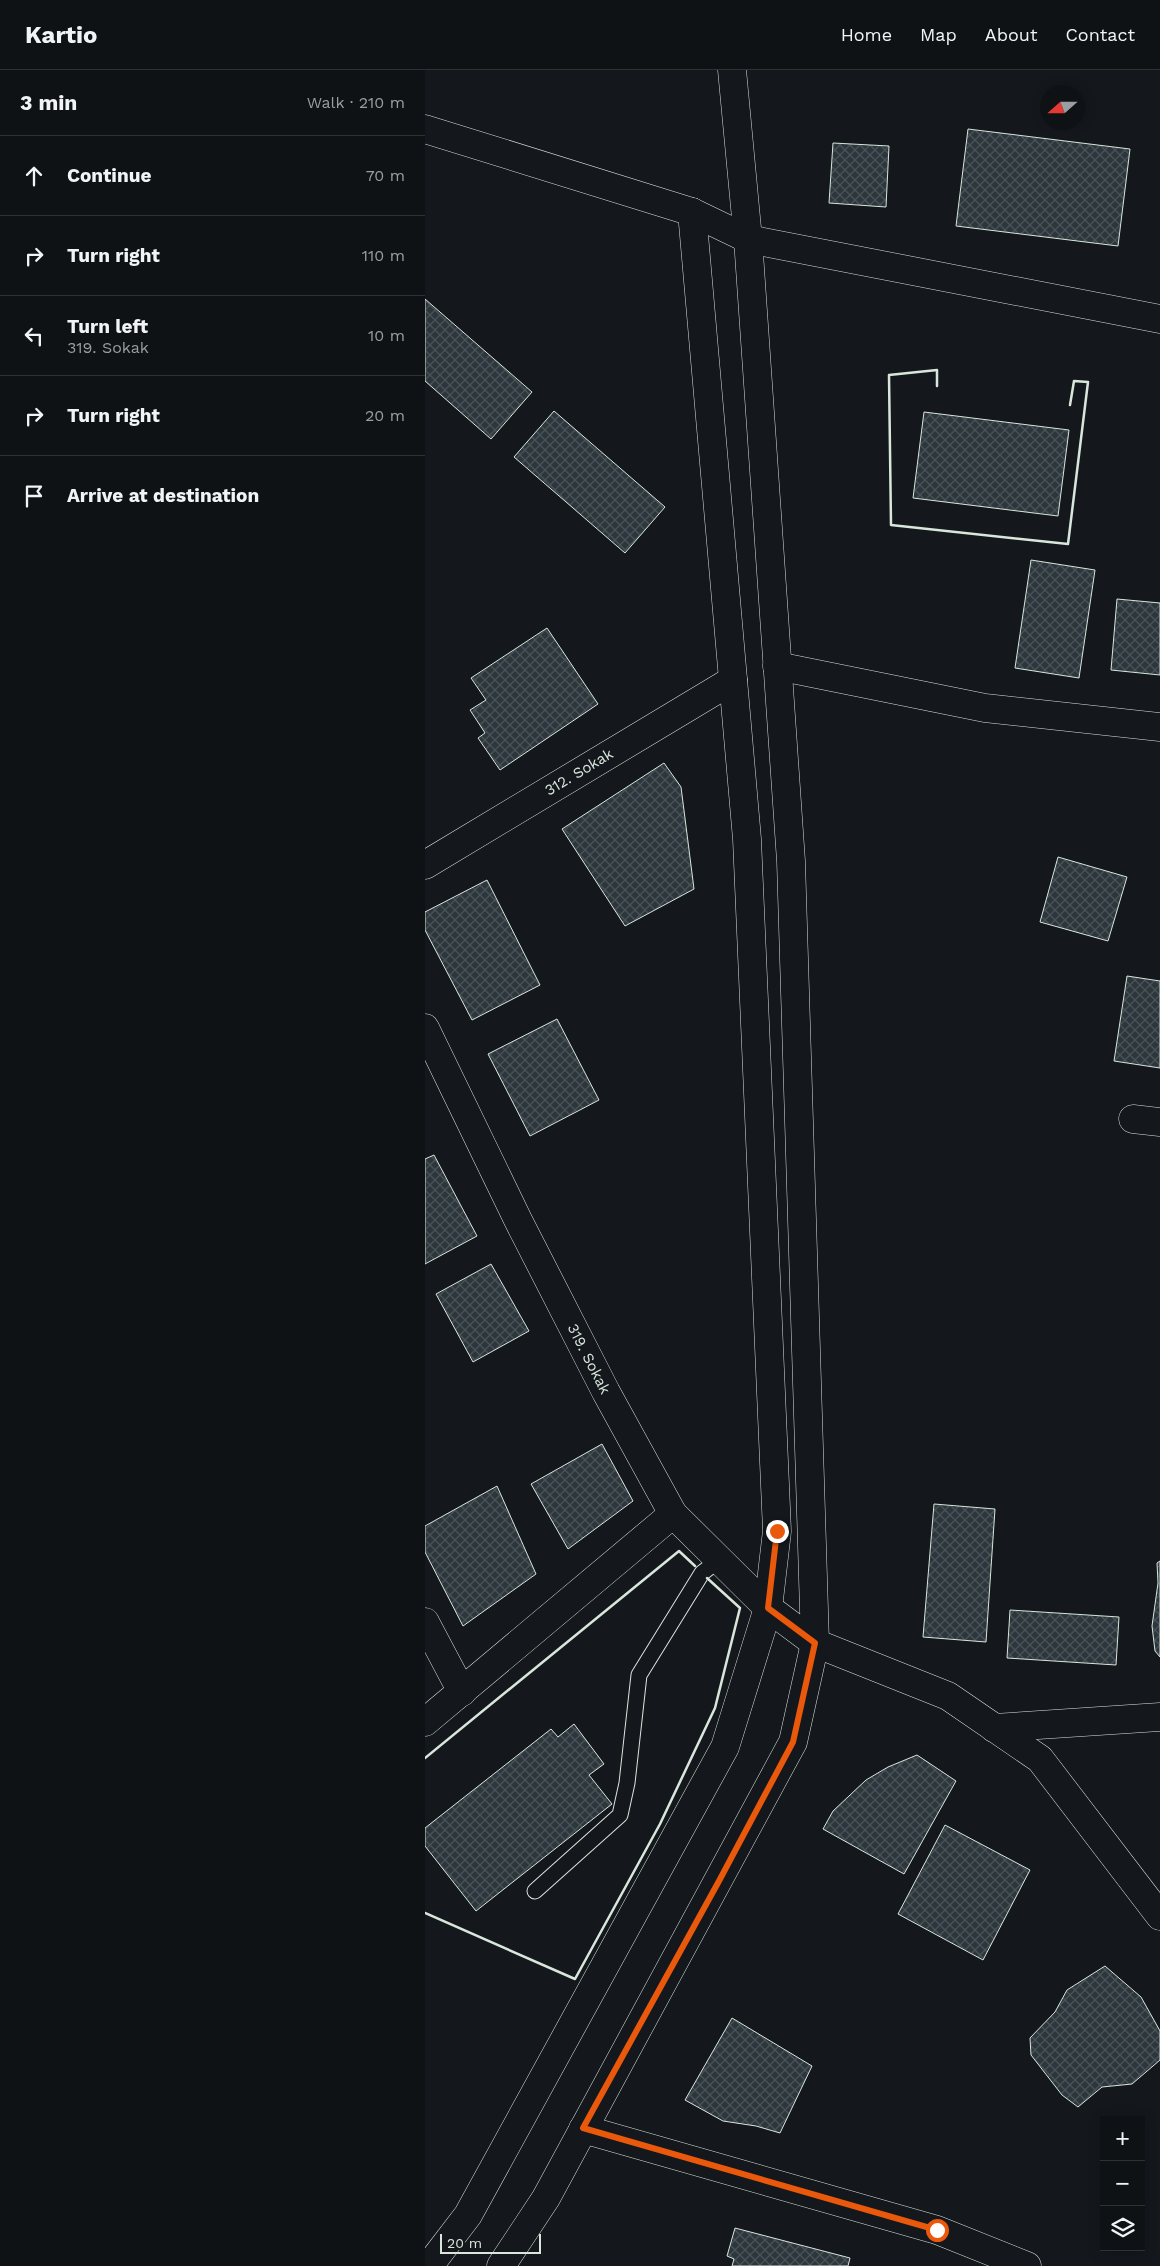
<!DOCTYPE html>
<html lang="en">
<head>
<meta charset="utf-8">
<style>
	body { margin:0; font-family:"Work Sans",sans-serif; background:#1d2022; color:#f1f3f6 }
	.controls { position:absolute; right:15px; bottom:15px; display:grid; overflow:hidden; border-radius:0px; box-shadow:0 2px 12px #0003 }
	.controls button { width:45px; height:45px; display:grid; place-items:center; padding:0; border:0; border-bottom:1px solid #2f3234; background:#0f1215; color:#f1f3f6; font:25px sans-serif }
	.compass { position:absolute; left:615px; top:15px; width:45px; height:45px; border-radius:50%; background:#0f1215; box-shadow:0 2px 12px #0003; rotate:249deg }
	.scale { position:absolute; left:15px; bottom:12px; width:101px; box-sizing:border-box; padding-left:5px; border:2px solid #d8e6dc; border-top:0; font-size:14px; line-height:18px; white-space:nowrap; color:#d8e6dc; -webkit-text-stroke:4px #14181c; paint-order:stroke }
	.stop { position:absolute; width:15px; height:15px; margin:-11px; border:4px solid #ea580c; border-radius:50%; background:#fff }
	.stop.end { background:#ea580c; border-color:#fff; box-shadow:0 1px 5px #0008 }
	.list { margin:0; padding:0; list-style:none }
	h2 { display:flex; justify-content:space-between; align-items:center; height:65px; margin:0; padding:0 20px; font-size:21px }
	h2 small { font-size:16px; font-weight:400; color:#9b9ea0 }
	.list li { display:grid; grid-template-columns:32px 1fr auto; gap:15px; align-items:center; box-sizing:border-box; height:80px; padding:0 20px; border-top:1px solid #2f3234 }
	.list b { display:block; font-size:19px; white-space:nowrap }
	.list p { margin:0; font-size:16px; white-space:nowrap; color:#9b9ea0 }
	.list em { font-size:16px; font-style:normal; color:#9b9ea0 }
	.icon { flex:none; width:28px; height:28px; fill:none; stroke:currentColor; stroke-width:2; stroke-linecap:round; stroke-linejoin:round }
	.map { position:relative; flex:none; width:735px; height:2196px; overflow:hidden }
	header { display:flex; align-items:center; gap:30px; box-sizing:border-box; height:70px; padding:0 25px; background:#0f1215; border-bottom:1px solid #2f3234 }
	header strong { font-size:24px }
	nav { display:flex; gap:28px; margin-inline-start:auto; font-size:18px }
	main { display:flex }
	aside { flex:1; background:#0f1215 }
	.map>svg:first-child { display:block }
	.building { fill:url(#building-cross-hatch); stroke:#d8e6dc }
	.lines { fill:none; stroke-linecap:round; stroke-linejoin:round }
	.lane-casing { stroke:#d8e6dc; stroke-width:17 }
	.street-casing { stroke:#d8e6dc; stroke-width:29 }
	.secondary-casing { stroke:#d8e6dc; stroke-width:29 }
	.lane { stroke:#14181c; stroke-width:15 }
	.street { stroke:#14181c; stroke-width:28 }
	.secondary { stroke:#14181c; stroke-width:28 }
	.wall { stroke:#d8e6dc; stroke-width:2.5 }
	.route { stroke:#ea580c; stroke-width:6 }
	.labels { text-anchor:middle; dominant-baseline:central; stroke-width:4; stroke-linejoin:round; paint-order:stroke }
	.street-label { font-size:15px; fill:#d8e6dc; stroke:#14181c }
</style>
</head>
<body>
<header>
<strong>Kartio</strong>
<nav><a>Home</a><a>Map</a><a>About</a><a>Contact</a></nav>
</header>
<main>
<aside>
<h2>3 min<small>Walk · 210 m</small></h2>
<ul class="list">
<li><svg class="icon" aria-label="ahead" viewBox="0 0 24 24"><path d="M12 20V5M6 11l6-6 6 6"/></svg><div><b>Continue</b></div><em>70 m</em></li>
<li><svg class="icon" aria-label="right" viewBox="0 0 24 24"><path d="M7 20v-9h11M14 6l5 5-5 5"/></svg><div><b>Turn right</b></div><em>110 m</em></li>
<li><svg class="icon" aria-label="left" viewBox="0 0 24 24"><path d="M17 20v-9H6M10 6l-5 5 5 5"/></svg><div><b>Turn left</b><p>319. Sokak</p></div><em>10 m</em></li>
<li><svg class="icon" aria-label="right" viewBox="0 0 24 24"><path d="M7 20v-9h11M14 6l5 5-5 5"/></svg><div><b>Turn right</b></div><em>20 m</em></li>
<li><svg class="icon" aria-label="arrive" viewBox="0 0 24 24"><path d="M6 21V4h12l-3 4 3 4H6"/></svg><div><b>Arrive at destination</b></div></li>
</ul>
</aside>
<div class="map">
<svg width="735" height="2196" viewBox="0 0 735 2196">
	<defs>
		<pattern id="building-cross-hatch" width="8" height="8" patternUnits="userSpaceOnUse" patternTransform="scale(1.25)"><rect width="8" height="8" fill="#2c363c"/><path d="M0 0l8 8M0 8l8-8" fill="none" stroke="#4a5358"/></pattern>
	</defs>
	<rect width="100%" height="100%" fill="#14181c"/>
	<g class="building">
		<path d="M543,59L705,79L693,176L531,156Z"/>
		<path d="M408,73L464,76L461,137L404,133Z"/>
		<path d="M0,229L107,322L66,369L0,311Z"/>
		<path d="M129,341L240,437L200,483L89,387Z"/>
		<path d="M499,342L644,360L633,446L488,428Z"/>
		<path d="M606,490L670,500L654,608L590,598Z"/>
		<path d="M692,529L735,533V605L686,600Z"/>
		<path d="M122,558L173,634L75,700L53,668L60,663L45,640L61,630L46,608Z"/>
		<path d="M239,693L256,717L269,819L200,856L137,759Z"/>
		<path d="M633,787L702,807L683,871L615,852Z"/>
		<path d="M62,810L115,915L47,950L0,860V842Z"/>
		<path d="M702,906L735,911V998L689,991Z"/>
		<path d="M132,949L174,1030L105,1066L63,984Z"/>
		<path d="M9,1085L52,1166L0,1194V1089Z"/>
		<path d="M66,1194L104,1261L48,1292L11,1224Z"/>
		<path d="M177,1374L208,1431L143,1479L106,1414Z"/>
		<path d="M72,1416L111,1504L38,1556L0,1482V1456Z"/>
		<path d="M509,1434L570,1439L561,1572L498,1567Z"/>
		<path d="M735,1491V1587L730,1581L727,1556L733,1513L732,1493Z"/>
		<path d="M585,1540L694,1547L691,1595L582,1588Z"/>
		<path d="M149,1654L179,1694L164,1705L187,1734L51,1841L0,1776V1758L126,1659L133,1667Z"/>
		<path d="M492,1685L531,1711L479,1804L398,1759L408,1741L441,1710L463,1697Z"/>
		<path d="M520,1755L605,1800L558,1890L473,1844Z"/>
		<path d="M680,1896L716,1927L735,1961V1990L707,2014L677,2017L653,2037L637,2025L606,1985L605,1968L630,1942L642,1920Z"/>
		<path d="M307,1948L387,1996L355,2063L331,2056L298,2051L260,2030Z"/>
		<path d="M310,2158L425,2188L423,2196H307L309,2189L302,2186Z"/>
	</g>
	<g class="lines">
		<g class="lane-casing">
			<path id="lane" d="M110,1821L195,1745L202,1713L214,1605L277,1503L295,1489"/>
		</g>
		<g class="street-casing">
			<g id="street">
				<path d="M307,0L323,169"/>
				<path d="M352,596L560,638L735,657"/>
				<path d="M0,795L308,610"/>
				<path d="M0,958L93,1150L181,1322L248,1444L343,1538L390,1573L523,1626L615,1689L735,1846"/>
				<path d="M708,1049L735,1052"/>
				<path d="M0,1552L37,1622"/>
				<path d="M0,1652L248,1444"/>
				<path d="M569,1658L735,1647"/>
				<path d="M158,2059L512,2160L602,2196"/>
			</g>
		</g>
		<g class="secondary-casing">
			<g id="secondary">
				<path d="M0,59L267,142L323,169L735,249"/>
				<path d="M4,2196L43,2145L300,1677L343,1538L352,1461L322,769L267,142"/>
				<path d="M76,2196L121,2128L368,1672L390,1573L366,791L323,169"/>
			</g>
		</g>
		<use href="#lane" class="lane"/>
		<use href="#street" class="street"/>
		<use href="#secondary" class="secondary"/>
		<g class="wall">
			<path d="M512,316V300L464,305L466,455L643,474L663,312L649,311L645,335"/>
			<path d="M0,1688L254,1481L270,1496"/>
			<path d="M0,1843L150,1909L235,1754L290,1638L315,1538L282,1508"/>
		</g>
	</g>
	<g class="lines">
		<path class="route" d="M352,1461L343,1538L390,1573L368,1672L294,1811L158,2058L512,2160"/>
	</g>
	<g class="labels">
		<g class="street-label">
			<text transform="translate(154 702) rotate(-31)">312. Sokak</text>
			<text transform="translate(164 1289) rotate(63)">319. Sokak</text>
		</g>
	</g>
</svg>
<div class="controls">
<button>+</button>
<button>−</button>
<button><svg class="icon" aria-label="layers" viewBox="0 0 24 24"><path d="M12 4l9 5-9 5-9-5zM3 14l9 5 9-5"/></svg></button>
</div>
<svg class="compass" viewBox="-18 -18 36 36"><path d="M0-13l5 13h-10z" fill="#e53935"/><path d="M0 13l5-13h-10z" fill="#9b9ea0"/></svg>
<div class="scale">20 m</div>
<div class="stop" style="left:512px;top:2160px"></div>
<div class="stop end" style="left:352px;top:1461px"></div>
</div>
</main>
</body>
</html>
